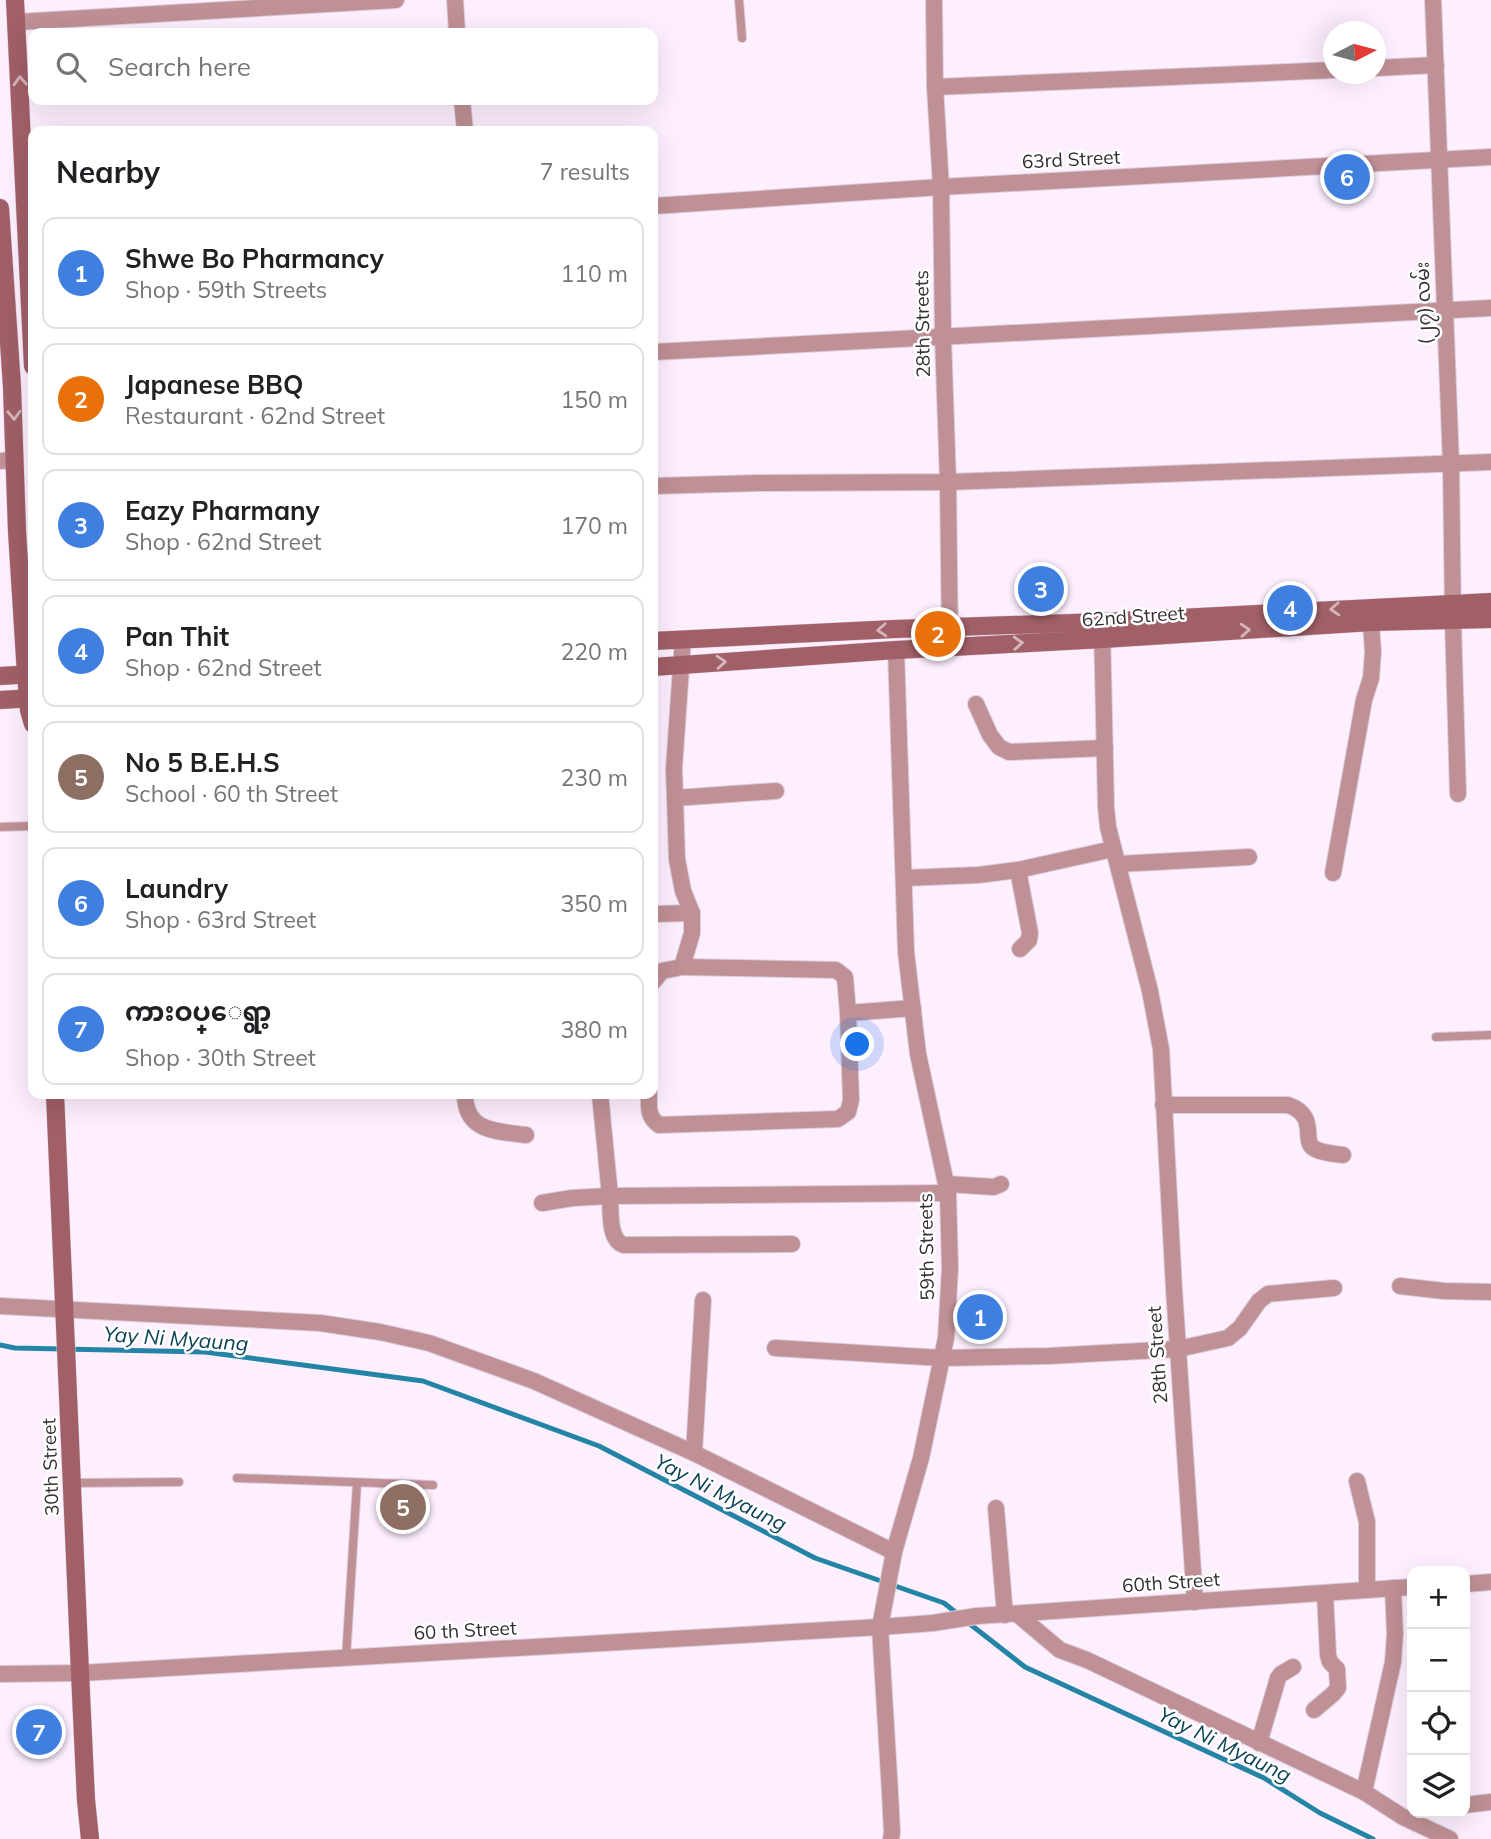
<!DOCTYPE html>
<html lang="en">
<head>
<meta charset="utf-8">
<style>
	body { margin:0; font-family:Mulish,"Noto Sans Myanmar",sans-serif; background:#f6f6f6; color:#202124 }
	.controls { position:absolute; right:21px; bottom:21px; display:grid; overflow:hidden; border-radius:14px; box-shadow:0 7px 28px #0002 }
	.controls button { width:63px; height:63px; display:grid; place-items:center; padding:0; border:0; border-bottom:2px solid #e0e0e0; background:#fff; color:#202124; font:35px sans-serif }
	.compass { position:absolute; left:1323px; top:21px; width:63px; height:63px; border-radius:50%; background:#fff; box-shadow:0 7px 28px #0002; rotate:84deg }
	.you { position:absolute; left:858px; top:1045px; width:24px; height:24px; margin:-18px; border:5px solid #fff; border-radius:50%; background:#1a73e8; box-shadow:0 0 0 10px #1a73e833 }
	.badge { display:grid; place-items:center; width:46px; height:46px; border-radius:50%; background:#056595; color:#fff; font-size:23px; font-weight:700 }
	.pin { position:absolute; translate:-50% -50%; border:4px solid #fff; box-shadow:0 2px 7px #0006 }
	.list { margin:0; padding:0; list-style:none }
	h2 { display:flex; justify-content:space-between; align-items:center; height:91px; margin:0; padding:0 28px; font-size:30px }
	h2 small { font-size:23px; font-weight:400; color:#757577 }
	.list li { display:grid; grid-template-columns:46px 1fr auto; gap:21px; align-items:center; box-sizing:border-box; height:112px; margin:0 14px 14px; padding:0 14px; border:2px solid #e0e0e0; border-radius:14px }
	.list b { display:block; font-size:26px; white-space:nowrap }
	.list p { margin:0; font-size:23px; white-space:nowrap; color:#757577 }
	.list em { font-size:23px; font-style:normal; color:#757577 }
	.icon { flex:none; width:38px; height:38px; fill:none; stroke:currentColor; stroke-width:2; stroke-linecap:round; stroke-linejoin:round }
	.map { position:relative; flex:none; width:1491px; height:1839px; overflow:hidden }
	.search { position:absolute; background:#fff; box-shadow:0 7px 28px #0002; left:28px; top:28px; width:630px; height:77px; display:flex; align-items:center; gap:18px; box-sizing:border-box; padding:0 24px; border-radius:14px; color:#757577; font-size:26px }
	.panel { position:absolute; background:#fff; box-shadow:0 7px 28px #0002; left:28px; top:126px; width:630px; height:973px; border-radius:14px }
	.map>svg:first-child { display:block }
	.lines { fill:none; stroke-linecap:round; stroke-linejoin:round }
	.stream { stroke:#2484a6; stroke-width:5 }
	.lane-casing { stroke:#daccda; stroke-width:10 }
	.street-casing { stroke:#daccda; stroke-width:18 }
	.secondary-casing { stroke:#daccda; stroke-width:19 }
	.lane { stroke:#bf9095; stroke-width:8 }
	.street { stroke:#bf9095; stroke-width:16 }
	.secondary { stroke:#a15f67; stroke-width:18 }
	.oneway { stroke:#d5b7bb }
	.labels { text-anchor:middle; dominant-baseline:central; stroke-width:5; stroke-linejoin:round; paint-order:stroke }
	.street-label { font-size:19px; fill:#342d34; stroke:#fff }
	.water-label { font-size:21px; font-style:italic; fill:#0d4356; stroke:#fff }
</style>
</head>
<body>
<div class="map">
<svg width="1491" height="1839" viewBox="0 0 1491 1839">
	<rect width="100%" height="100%" fill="#feeffe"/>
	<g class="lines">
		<g class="stream">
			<path d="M0,1345L15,1348L205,1352L423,1381L599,1446L815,1558L944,1603L959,1615"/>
			<path d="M966,1621L1025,1667L1264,1778L1320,1813L1373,1839"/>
		</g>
		<g class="lane-casing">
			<g id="lane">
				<path d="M739,0L742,38"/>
				<path d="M0,827L33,826"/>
				<path d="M1436,1037L1491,1035"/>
				<path d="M237,1478L433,1485"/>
				<path d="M72,1483L179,1482"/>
				<path d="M346,1658L357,1483"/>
			</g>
		</g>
		<g class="street-casing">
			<g id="street">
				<path d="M455,0L457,33"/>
				<path d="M934,0L935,87L941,187L943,337L948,482L950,647"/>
				<path d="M1433,0L1451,464L1453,621L1458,794"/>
				<path d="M17,22L396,0"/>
				<path d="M1376,68L1436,65"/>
				<path d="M935,87L1334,70"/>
				<path d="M462,100L465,131"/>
				<path d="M653,206L941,187L1491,157"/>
				<path d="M653,352L1491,308"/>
				<path d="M0,461L15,460"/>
				<path d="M653,486L758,483L948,482L1491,462"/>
				<path d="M1102,628L1106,807L1108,827L1150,991L1161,1049L1174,1289L1195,1602"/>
				<path d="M976,704L990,735L999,747L1009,752L1105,748"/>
				<path d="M675,798L776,791"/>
				<path d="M1118,864L1249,857"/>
				<path d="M1018,870L1030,933L1029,940L1020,949"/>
				<path d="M1333,873L1364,700L1371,678L1373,652L1370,610"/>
				<path d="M904,878L978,875L1018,870L1113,849"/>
				<path d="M653,914L692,913"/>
				<path d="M682,967L836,970L845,977L848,1013"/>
				<path d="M653,982L662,971L682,967L692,933V913L683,891L677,859L675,798L674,769L683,639"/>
				<path d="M465,1094C465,1132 496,1131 526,1135"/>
				<path d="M600,1094L610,1196L948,1193"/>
				<path d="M649,1094C649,1106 647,1117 659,1125L838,1119L848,1112L851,1100L848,1013L913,1008"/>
				<path d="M1163,1105H1288C1320,1116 1300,1142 1315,1149C1323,1153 1335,1154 1343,1155"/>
				<path d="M947,1184L994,1187L1001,1184"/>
				<path d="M542,1203L572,1198L610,1196C611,1211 608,1240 624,1245L792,1244"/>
				<path d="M1400,1286L1444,1291L1491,1292"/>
				<path d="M0,1306L320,1323L380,1332L429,1343L534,1381L694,1453L894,1552"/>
				<path d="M775,1348L942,1358L1048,1356L1178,1349L1228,1338L1240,1328L1259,1301L1268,1294L1334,1288"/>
				<path d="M694,1453L703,1300"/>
				<path d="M1357,1481L1367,1522V1590"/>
				<path d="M996,1508L1005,1615"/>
				<path d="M1465,1584L1491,1582"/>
				<path d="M1017,1614L1060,1650L1087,1660L1364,1792L1403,1817L1450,1839"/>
				<path d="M0,1674L80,1673L880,1627L933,1623L977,1616L1412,1587"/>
				<path d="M1314,1710L1333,1694L1338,1688L1337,1669L1330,1662L1328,1655L1325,1593"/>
				<path d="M1259,1743L1278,1678L1281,1674L1293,1667"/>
				<path d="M1364,1792L1393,1662L1395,1634L1393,1588"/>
				<path d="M1465,1805L1491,1802"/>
				<path d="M891,1839L892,1832L890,1793L880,1627L894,1552L921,1458L946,1338L950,1268L948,1193L918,1054L906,952L896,650"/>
			</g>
		</g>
		<g class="secondary-casing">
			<g id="secondary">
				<path d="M15,0L33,366"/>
				<path d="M0,208L12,387L17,531L26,674L29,710L33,724"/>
				<path d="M653,641L895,629L1102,622L1491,602"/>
				<path d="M653,667L896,650L1103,639L1371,622L1491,619"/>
				<path d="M0,676L33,674"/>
				<path d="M0,700L33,698"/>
				<path d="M55,1094L80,1673L86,1800L90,1839"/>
			</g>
		</g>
		<use href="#lane" class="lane"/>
		<use href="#street" class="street"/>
		<use href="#secondary" class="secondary"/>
	</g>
	<defs><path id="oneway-chevron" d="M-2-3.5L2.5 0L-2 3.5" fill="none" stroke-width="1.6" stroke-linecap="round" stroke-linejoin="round" transform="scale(1.75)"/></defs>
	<g class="oneway">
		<use href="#oneway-chevron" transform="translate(20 81) rotate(-93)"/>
		<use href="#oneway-chevron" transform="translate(14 415) rotate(88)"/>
		<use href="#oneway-chevron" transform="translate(1335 609) rotate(177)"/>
		<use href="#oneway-chevron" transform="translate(882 630) rotate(177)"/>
		<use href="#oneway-chevron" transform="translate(1245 630) rotate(-4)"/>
		<use href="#oneway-chevron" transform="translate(1018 643) rotate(-3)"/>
		<use href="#oneway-chevron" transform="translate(721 662) rotate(-4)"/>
	</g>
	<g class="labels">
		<g class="street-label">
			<text transform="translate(1071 159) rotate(-3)">63rd Street</text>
			<text transform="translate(1423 303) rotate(-92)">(၂၇) လမ်း</text>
			<text transform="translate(922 324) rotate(-91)">28th Streets</text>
			<text transform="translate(1133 616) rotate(-4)">62nd Street</text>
			<text transform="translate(926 1247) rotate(-91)">59th Streets</text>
			<text transform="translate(1157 1355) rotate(-94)">28th Street</text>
			<text transform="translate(50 1467) rotate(-92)">30th Street</text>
			<text transform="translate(1171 1582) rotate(-4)">60th Street</text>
			<text transform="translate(465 1630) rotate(-3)">60 th Street</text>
		</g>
		<g class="water-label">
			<text transform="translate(176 1338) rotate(4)">Yay Ni Myaung</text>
			<text transform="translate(721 1492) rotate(27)">Yay Ni Myaung</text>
			<text transform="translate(1225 1744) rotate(26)">Yay Ni Myaung</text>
		</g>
	</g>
</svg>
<div class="controls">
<button>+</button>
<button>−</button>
<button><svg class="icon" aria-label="locate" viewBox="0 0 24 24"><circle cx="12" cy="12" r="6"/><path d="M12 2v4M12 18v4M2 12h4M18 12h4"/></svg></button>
<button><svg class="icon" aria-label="layers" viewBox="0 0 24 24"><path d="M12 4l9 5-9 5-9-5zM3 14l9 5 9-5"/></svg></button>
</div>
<svg class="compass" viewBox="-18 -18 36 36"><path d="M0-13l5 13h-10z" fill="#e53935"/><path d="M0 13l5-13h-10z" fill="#757577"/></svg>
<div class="you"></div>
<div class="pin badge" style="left:980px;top:1317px;background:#3f7fe0">1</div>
<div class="pin badge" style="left:938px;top:634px;background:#e8710a">2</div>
<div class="pin badge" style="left:1041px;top:589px;background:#3f7fe0">3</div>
<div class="pin badge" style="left:1290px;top:608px;background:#3f7fe0">4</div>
<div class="pin badge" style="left:403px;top:1507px;background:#8d6e63">5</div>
<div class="pin badge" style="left:1347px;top:177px;background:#3f7fe0">6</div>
<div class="pin badge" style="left:39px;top:1732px;background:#3f7fe0">7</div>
<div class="search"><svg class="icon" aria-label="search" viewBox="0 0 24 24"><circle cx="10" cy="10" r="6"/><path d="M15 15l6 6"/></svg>Search here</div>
<section class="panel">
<h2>Nearby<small>7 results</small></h2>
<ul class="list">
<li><span class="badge" style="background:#3f7fe0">1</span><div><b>Shwe Bo Pharmancy</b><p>Shop · 59th Streets</p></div><em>110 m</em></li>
<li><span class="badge" style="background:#e8710a">2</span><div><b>Japanese BBQ</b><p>Restaurant · 62nd Street</p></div><em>150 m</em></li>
<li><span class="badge" style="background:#3f7fe0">3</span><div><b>Eazy Pharmany</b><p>Shop · 62nd Street</p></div><em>170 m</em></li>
<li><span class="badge" style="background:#3f7fe0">4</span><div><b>Pan Thit</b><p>Shop · 62nd Street</p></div><em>220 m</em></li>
<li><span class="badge" style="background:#8d6e63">5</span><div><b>No 5 B.E.H.S</b><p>School · 60 th Street</p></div><em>230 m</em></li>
<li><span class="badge" style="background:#3f7fe0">6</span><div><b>Laundry</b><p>Shop · 63rd Street</p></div><em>350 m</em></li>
<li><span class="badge" style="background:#3f7fe0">7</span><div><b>ကားဝပ္ေရွာ့</b><p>Shop · 30th Street</p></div><em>380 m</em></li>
</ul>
</section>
</div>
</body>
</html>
